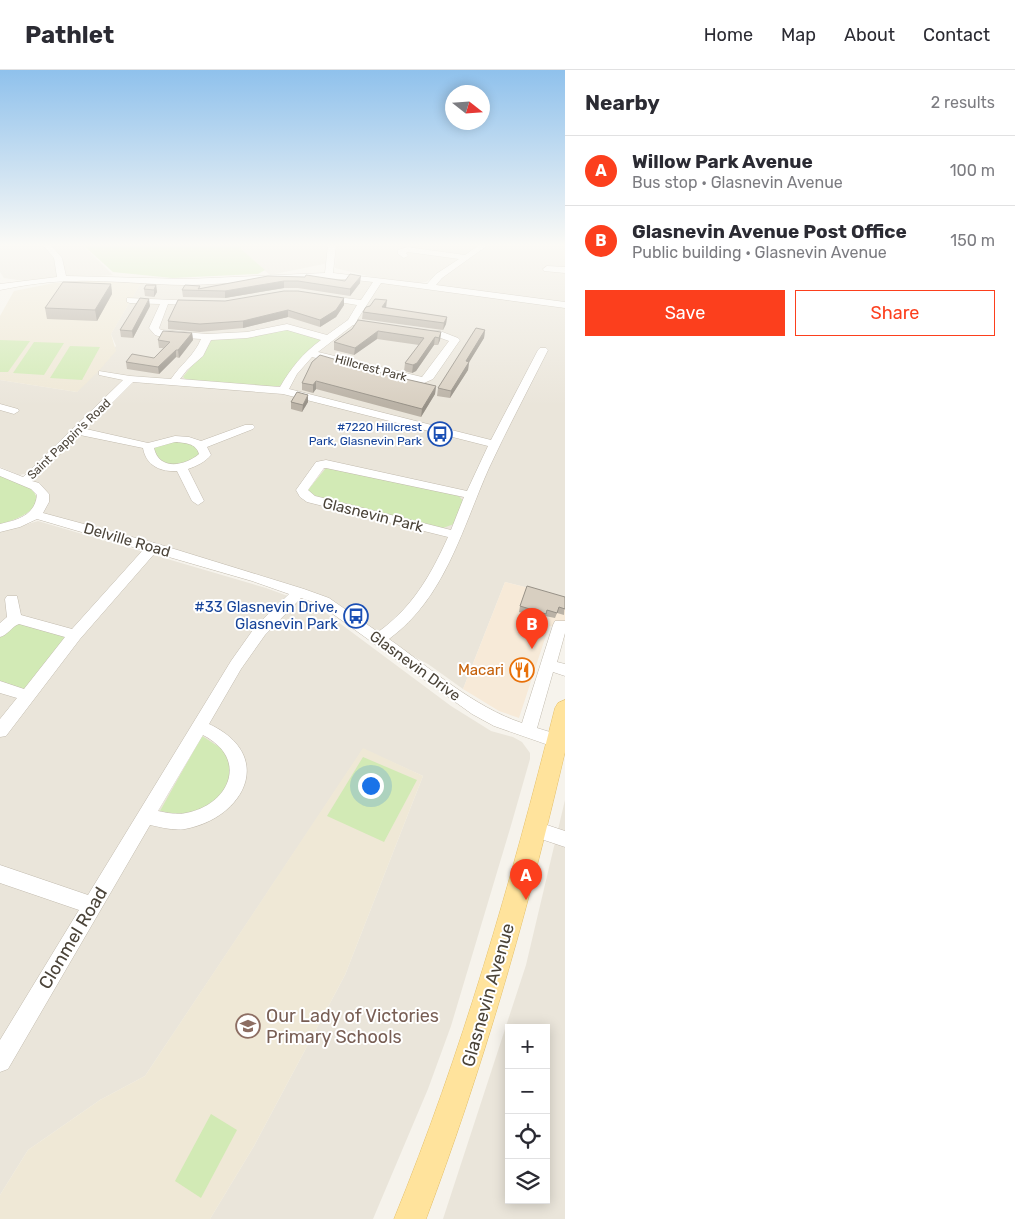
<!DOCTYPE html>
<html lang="en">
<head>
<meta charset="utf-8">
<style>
	body { margin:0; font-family:Rubik,sans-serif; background:#f2f2f3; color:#2b2b33 }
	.controls { position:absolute; right:15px; bottom:15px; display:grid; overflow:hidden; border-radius:0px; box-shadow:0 2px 12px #0003 }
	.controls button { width:45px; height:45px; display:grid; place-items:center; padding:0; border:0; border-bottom:1px solid #e1e1e2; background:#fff; color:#2b2b33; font:25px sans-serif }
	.compass { position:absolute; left:445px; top:15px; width:45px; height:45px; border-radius:50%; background:#fff; box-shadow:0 2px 12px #0003; rotate:107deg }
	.you { position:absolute; left:370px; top:715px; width:18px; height:18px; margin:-12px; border:4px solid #fff; border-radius:50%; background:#1a73e8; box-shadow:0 0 0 8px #1a73e833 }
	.badge { display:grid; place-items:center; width:32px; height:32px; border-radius:50%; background:#fc3f1d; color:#fff; font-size:16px; font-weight:700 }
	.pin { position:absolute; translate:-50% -41px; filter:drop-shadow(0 1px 2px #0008) }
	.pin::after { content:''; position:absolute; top:26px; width:18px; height:15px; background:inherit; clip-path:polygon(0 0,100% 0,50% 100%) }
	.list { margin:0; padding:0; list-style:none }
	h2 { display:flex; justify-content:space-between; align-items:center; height:65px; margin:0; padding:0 20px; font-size:21px }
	h2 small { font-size:16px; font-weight:400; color:#7c7c81 }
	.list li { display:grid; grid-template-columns:32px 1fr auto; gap:15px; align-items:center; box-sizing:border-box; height:70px; padding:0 20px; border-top:1px solid #e1e1e2 }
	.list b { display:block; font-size:19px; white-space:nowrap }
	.list p { margin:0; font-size:16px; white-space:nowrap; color:#7c7c81 }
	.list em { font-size:16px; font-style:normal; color:#7c7c81 }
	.actions { display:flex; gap:10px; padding:15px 20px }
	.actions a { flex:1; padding:11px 0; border:1px solid #fc3f1d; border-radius:0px; text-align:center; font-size:18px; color:#fc3f1d }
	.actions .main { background:#fc3f1d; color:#fff }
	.icon { flex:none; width:28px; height:28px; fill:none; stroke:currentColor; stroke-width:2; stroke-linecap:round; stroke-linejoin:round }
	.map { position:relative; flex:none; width:565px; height:1149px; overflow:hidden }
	header { display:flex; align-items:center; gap:30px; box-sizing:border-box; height:70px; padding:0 25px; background:#fff; border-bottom:1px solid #e1e1e2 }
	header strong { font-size:24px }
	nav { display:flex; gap:28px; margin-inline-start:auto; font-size:18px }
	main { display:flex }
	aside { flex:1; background:#fff }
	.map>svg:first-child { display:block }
	.residential { fill:#eae5da; fill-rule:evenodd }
	.commercial { fill:#f7ead8 }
	.education { fill:#efe8d6 }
	.green { fill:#d2eab5 }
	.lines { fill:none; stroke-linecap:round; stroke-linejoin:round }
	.minor-casing { stroke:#c2bbae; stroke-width:1 }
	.major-casing { stroke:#e6c16a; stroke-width:1 }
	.minor { fill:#fff; fill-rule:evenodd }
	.major { fill:#ffe39c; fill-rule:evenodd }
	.wall { fill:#bab2a6 }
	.shaded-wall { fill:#979187 }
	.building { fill:#d8cfc1; stroke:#979187 }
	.labels { text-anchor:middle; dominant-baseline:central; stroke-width:4; stroke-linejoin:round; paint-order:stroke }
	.far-street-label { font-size:12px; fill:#4b4439; stroke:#fff }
	.far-transit-label { font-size:12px; fill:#164399; stroke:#fff; text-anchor:end }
	.street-label { font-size:15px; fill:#4b4439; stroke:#fff }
	.transit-label { font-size:15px; fill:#164399; stroke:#fff; text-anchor:end }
	.food-label { font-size:15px; fill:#c56008; stroke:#fff; text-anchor:end }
	.near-street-label { font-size:18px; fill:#4b4439; stroke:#fff }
	.near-education-label { font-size:18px; fill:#785e54; stroke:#fff; text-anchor:start }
</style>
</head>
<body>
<header>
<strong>Pathlet</strong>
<nav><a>Home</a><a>Map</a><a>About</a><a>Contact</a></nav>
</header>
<main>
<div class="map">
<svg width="565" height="1149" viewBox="0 0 565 1149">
	<rect width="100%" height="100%" fill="#f6f3ec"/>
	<g class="residential">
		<path d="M0,175H82L113,205L24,211L4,208L0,202Z"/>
		<path d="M241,175H328L329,176L327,192L324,194L270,205L241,179Z"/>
		<path d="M336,175H481L426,212L421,213L380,209L335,198Z"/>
		<path d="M488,175H565V235L436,215V211Z"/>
		<path d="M329,205L565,236V527L505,512L463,619L428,594L379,569L299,522L36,445L43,432L28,413L127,307L25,404L19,405L0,397V310L77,322L116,276L111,264L142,211Z"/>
		<path d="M38,451L266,518L318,537L451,636L491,661L513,667L522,672L530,683V689L512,752L451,956L428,1019L373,1149H210L254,1076L345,905L423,706L363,679L145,1006L100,1030L28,1080L0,1125V462Z"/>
		<path d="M565,730V1149H443L526,895ZM509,958H546V1130H509Z"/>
	</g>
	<path class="commercial" d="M505,512L565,527V560L549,556L519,648L499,641L463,619Z"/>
	<g class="education">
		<path d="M90,211L141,213L111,264L116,281L97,303L77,322L0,310V246L14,221L54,213Z"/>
		<path d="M363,678L423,706L345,905L254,1076L210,1149H0V1125L28,1080L100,1030L145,1006Z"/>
	</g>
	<g class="green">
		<path d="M83,175H241V179L265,200L258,204L172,208L113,202Z"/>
		<path d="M285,258L321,270L285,313L279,316L266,317L188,311L183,307L212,270Z"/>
		<path d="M0,270L30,271L8,302H0Z"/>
		<path d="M34,272L64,273L44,305L13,303Z"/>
		<path d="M70,276L100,277L82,310L50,308Z"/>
		<path d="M186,371L200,379L199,387L175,397L156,391L153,377L170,372Z"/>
		<path d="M326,398L457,424L464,432L454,454L443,458L313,427L308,420Z"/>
		<path d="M0,405C9,409 22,412 30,418C52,437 14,451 0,454Z"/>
		<path d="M19,552L69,568L28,622L0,611V567L10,556Z"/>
		<path d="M202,666L230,684V711L220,728L197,741L182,745L160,741Z"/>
		<path d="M363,687L417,710L384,772L327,746Z"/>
		<path d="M211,1044L237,1060L201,1128L175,1111Z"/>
	</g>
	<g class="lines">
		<g class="minor-casing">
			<g id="minor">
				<path d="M43,175H51L62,188L66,206L187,209L325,203L328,175H336L333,203L427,214L436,204L459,189L408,182L406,183L408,186L404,188L398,184V180L407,177L465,185L479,175H488L442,208L436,215L565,232V238L381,213L357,250L380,254V258L353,255L318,282L422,307L449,271L438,267L419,264V260L440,261L458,268L460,270L433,309L424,313L413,312L312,287L297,304L289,319L491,370L538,280L540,278H546L548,280C528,320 507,359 489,398C462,459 445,528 389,569C430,598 474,637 522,653L553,555L555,551H565V563L557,592L565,594V606L553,602L537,658L563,666L565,672L563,676L557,678L494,656L472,644L319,534L301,528L265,565L241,599L209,654C276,685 245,748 185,759C173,761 161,757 150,755L8,999L0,1002V970L79,840L0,813V795L88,825L231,591L255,557L289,524L252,511L155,483L80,569L6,666L0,667V649L17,628L0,623V611L24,619L65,567L19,554C11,557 8,565 0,567V553L7,547L5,529L7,526H17L21,545L72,559L143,480L37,449L20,457L0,462V454C18,450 35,445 37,425L31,419L0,406V398L23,407L123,310L99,305V301L130,306L171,309C181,294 194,286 201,269L158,266L155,265L149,258L160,234L130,233L127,232V228L198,231V235L195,236L168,234L159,258L161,260L207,264L247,262L287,254L327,265L348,250L357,235L321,229V225L361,230L373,212C310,203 249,214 186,215C149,215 112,210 76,211C50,211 25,215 0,220V214L57,207L54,188ZM287,260L321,270C303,283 291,298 280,317L180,309L187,300L203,286L211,270L247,268ZM133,312L283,324L488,376L467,421L326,390L316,392L296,420L300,427L307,432L448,467C431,505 412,538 378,562L329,528L304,519L158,474L43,443L49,432V424L39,413L32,411L80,365L143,378C146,396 161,402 177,401L192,431L198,435L204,431L188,399C197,396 205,392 211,385L207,377L253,359L255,357L253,355H245L201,371L189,367L175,366L148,373L86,359ZM175,372C185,373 196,373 199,384C185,396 159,401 154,378ZM324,398H326L464,427L451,460L315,426L308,420ZM203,665C250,689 229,735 186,743C177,745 167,743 158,741Z"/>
				<path d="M547,196L565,197V203L544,201L543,199Z"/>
				<path d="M0,334L18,339L19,341L14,344L0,340Z"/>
				<path d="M535,751L565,761V777L529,765L526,759L529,753Z"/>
			</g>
		</g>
		<g class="major-casing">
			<path id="major" d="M565,630V682L560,703C524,855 481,1003 426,1149H394C462,983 511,812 555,638L558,633Z"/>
		</g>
		<use href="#minor" class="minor"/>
		<use href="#major" class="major"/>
	</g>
	<g class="wall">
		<path d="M268,206L360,213L350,226L298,218H284L225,228L183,227L182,220L200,216V219Z"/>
		<path d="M111,214L112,224L97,251L47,249L45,238Z"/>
		<path d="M156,215L157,222L154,227L145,226L144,219Z"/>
		<path d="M344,228V235L336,247L320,257L288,247L243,258L200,262L168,259V251L225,231Z"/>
		<path d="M150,236L133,268L121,267L120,260Z"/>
		<path d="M386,238L447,247L446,254L443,260L362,249L363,242Z"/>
		<path d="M352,259L441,262L440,270L438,275H434L416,301L412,303L404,301L405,293L419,275L377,269L354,285L334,280V272Z"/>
		<path d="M485,260L484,268L469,292L468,300L450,328L437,326L438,318Z"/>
		<path d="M192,263L193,270L179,288L176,287L159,304L127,299L126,292L154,288L163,278H159L158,270Z"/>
		<path d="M388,305L436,316L435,324L421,347L316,319L313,323L302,320V313Z"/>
		<path d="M291,332H308L302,342L291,339Z"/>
		<path d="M565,527L564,545L557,543L555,548L545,546L544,549L519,542L520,536Z"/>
	</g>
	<g class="shaded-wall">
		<path d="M361,206L360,213L350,226V219Z"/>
		<path d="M284,211V218L225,228V221Z"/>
		<path d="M111,214L112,224L97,251L95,240Z"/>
		<path d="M156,215L157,222L154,227V220Z"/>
		<path d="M344,228V235L336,247L320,257V250Z"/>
		<path d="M149,229L150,236L133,268L132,261Z"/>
		<path d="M387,230L386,238L382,237Z"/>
		<path d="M288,240V247L243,258V251Z"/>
		<path d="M447,247L446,254L443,260L444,253Z"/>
		<path d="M485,260L484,268L465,299L469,292L468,300L450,328L451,321L466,291Z"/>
		<path d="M378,261L377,269L354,285L355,278Z"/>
		<path d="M441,262L440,270L438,275L439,268Z"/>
		<path d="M192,263L193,270L179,288L178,280Z"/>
		<path d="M435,267L434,275L416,301L412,303L413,295Z"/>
		<path d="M176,280V287L159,304L158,297Z"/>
		<path d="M316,311V319L313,323V315Z"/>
		<path d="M436,316L435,324L421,347L422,339Z"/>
		<path d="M308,325V332L302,342L303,335Z"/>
	</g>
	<g class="building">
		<path d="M350,204L361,206L350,219L298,211H284L225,221L182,220L185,215L200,216L198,219L268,206L305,207L306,205L345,211Z"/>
		<path d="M63,212L111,214L95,240L45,238Z"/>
		<path d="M146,215H156L154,220L144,219Z"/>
		<path d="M284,221H298L344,228L336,240L320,250L288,240L243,251L200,254L168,251L178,230L225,231Z"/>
		<path d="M140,228L149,229L132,261L120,260Z"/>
		<path d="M375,229L387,230L382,237L447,247L444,253L363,242L366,237L370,236Z"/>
		<path d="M358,250L441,262L439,268L435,267L417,293L413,295L405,293L424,268L378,261L355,278L334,272L352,259Z"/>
		<path d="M476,258L485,260L466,291L469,292L451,321L438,318Z"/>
		<path d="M163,261L192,263L178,280H176L158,297L126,292L132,284L154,288L170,272L158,270Z"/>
		<path d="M320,285L388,305L436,316L422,339L316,311L313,315L302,313L312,292Z"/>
		<path d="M297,322L308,325L303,335L291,332Z"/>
		<path d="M527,516L565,527V539L559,537L557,543L547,540L546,544L520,536Z"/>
	</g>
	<linearGradient id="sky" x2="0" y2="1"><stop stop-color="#8fc1ec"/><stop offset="0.52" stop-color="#fbfaf6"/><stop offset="1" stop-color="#fbfaf6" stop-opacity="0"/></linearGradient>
	<rect width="565" height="336" fill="url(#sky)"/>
	<defs>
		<g id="bus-ring" transform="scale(1.25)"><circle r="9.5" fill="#fff" stroke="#1a4fb4" stroke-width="1.5"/><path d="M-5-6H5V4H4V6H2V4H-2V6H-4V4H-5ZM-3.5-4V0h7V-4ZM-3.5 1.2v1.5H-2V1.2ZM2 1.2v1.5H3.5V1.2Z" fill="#1a4fb4"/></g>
		<g id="restaurant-ring" transform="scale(1.25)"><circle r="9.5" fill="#fff" stroke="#e8710a" stroke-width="1.5"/><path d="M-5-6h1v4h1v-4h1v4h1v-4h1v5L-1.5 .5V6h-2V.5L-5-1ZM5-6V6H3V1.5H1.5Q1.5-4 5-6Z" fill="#e8710a"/></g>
		<g id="school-ring" transform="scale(1.25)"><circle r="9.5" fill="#fff" stroke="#8d6e63" stroke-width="1.5"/><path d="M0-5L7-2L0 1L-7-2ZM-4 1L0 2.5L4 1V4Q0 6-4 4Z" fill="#8d6e63"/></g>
	</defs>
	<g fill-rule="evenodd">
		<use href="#bus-ring" x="440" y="364"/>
		<use href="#bus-ring" x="356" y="546"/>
		<use href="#restaurant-ring" x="522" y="600"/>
		<use href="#school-ring" x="248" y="956"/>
	</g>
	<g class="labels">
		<g class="far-street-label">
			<text transform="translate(371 298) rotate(15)">Hillcrest Park</text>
			<text transform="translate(69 369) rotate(-44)">Saint Pappin's Road</text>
		</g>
		<g class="far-transit-label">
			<text x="422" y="357">#7220 Hillcrest<tspan x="422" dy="14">Park, Glasnevin Park</tspan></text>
		</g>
		<g class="street-label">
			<text transform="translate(373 445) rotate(14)">Glasnevin Park</text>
			<text transform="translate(127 470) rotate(16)">Delville Road</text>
			<text transform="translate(415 596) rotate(36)">Glasnevin Drive</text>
		</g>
		<g class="transit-label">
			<text x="338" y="537">#33 Glasnevin Drive,<tspan x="338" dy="17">Glasnevin Park</tspan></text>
		</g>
		<g class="food-label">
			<text x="504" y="600">Macari</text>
		</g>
		<g class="near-street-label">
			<text transform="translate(73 868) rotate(-59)">Clonmel Road</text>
			<text transform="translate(488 925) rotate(-74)">Glasnevin Avenue</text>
		</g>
		<g class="near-education-label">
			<text x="266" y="946">Our Lady of Victories<tspan x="266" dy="21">Primary Schools</tspan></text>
		</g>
	</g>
</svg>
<div class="controls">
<button>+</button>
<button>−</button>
<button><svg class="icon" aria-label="locate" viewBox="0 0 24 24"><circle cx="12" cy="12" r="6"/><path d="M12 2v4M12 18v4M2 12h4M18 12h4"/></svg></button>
<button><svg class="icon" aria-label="layers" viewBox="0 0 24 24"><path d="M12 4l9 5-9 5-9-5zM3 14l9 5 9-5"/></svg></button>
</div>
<svg class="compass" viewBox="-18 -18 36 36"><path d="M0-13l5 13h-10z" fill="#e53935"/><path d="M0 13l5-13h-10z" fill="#7c7c81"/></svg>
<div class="you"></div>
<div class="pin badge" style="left:526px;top:830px">A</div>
<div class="pin badge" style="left:532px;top:579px">B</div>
</div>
<aside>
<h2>Nearby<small>2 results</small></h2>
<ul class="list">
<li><span class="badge">A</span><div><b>Willow Park Avenue</b><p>Bus stop · Glasnevin Avenue</p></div><em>100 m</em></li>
<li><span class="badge">B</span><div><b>Glasnevin Avenue Post Office</b><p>Public building · Glasnevin Avenue</p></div><em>150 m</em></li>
</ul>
<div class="actions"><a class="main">Save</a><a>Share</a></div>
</aside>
</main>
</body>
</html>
